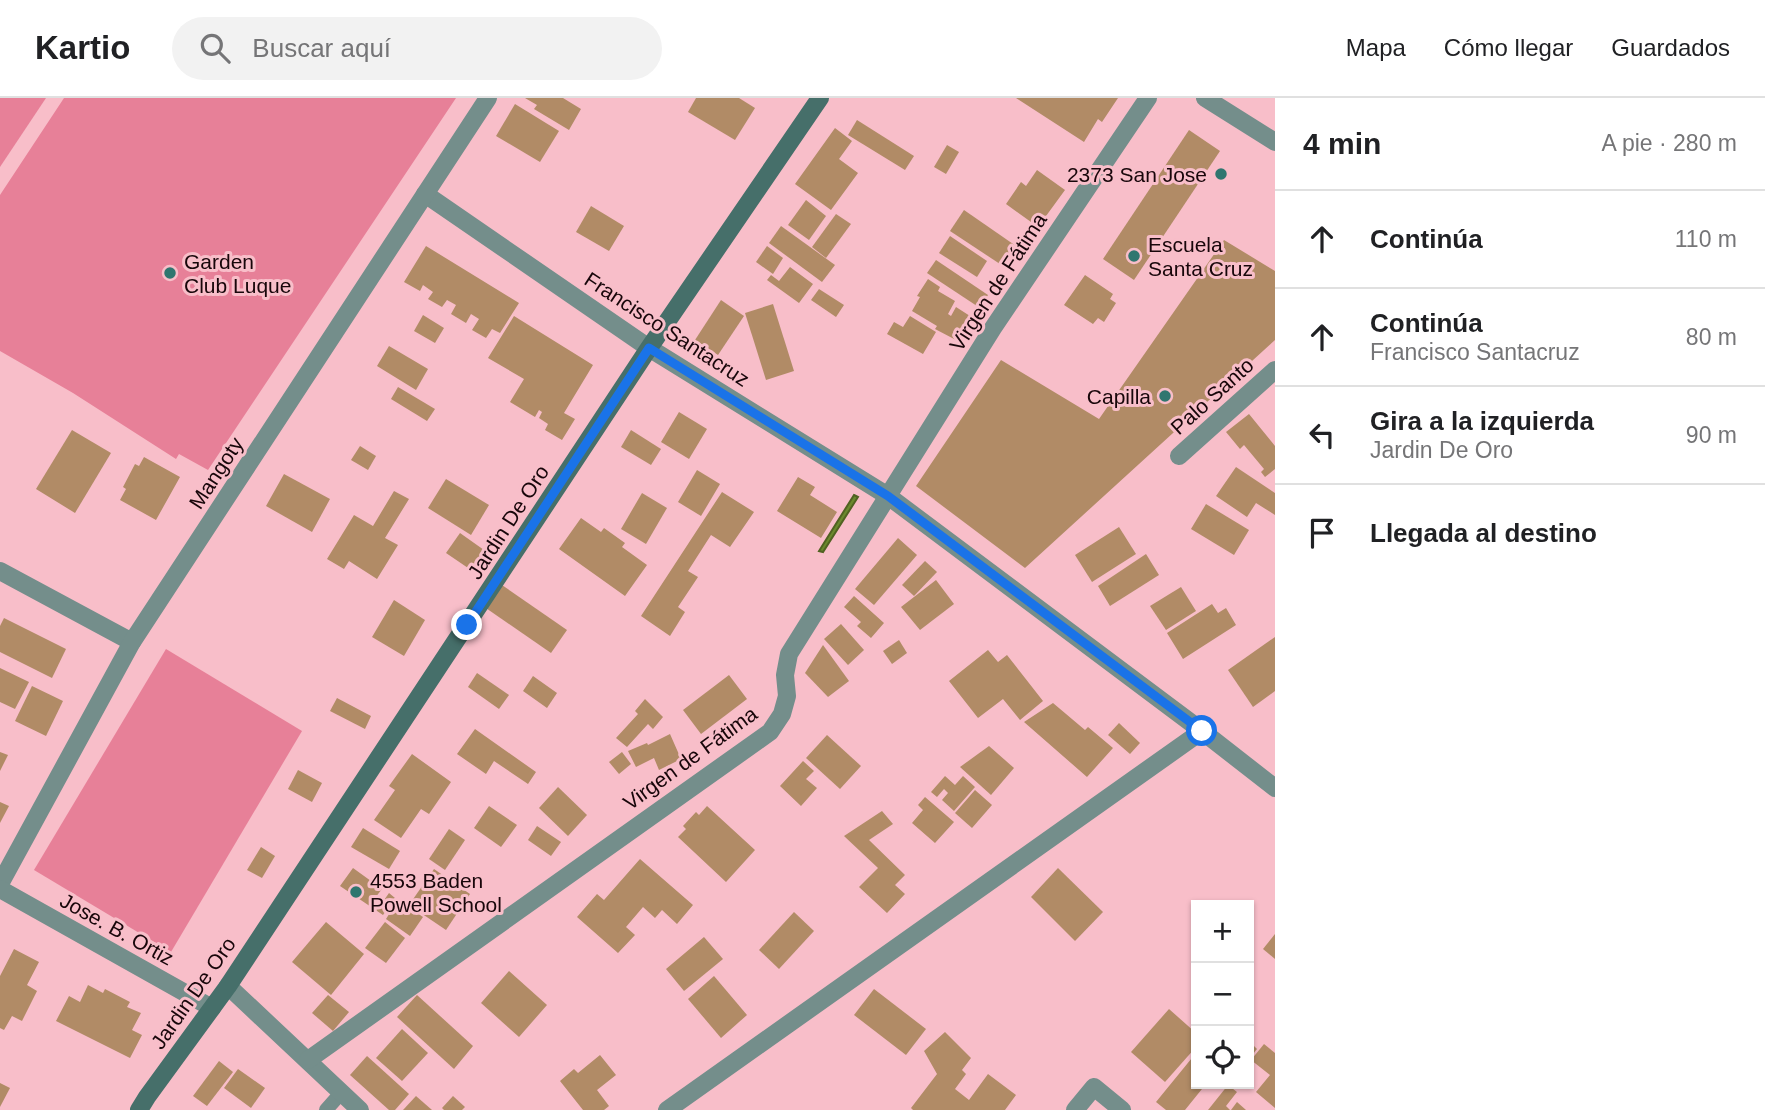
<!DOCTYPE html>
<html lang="es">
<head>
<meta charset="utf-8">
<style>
	body { margin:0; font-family:Arial,sans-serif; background:#f2f2f2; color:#202124 }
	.controls { position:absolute; right:21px; bottom:21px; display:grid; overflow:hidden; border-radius:0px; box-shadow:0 2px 5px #0004 }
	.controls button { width:63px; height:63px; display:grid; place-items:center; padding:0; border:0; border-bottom:2px solid #e0e0e0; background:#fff; color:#202124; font:35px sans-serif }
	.stop { position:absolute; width:21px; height:21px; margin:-16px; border:5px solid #1a73e8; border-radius:50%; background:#fff }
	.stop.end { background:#1a73e8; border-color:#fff; box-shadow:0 2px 7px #0008 }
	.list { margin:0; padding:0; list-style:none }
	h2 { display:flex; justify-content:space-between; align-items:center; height:91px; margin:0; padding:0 28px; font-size:30px }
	h2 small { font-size:23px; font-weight:400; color:#757577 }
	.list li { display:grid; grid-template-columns:46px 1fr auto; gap:21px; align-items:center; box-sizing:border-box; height:98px; padding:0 28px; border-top:2px solid #e0e0e0 }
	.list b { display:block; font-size:26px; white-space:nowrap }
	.list p { margin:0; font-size:23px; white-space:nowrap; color:#757577 }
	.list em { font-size:23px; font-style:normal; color:#757577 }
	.icon { flex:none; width:38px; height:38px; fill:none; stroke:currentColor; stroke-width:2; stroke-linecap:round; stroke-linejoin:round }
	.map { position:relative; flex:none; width:1275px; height:1012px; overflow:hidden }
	header { display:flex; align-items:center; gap:42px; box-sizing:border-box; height:98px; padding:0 35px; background:#fff; border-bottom:2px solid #e0e0e0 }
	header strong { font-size:33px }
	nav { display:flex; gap:38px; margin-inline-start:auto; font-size:24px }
	.search { width:490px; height:63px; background:#f2f2f2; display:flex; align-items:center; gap:18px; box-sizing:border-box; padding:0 24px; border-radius:38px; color:#757577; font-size:26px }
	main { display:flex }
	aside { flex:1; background:#fff }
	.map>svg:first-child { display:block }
	.green { fill:#e78098 }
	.water { fill:#6a892d; stroke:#516222; stroke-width:2 }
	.building { fill:#b18b66 }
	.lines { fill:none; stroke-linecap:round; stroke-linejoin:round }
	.lane { stroke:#748e8b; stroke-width:14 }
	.street { stroke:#748e8b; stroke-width:18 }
	.secondary { stroke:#466f6a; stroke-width:18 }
	.route { stroke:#1a73e8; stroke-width:9 }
	.poi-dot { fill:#2f766f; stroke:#f8bec9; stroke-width:2.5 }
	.labels { text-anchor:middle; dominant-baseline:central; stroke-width:6; stroke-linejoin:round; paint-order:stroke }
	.poi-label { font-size:21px; fill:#18060a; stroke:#f8bec9; text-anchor:start }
	.street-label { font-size:21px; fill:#18060a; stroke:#f8bec9 }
</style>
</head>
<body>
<header>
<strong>Kartio</strong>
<div class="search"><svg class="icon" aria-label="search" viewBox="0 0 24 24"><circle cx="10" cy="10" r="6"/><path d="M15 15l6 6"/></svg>Buscar aquí</div>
<nav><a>Mapa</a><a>Cómo llegar</a><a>Guardados</a></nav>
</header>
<main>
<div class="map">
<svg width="1275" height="1012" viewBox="0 0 1275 1012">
	<rect width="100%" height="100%" fill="#f8bec9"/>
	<g class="green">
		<path d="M0,0H46L0,69Z"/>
		<path d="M64,0H456L208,372L179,356L176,361L73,295L0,253V97Z"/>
		<path d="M166,551L302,633L171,854L34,772Z"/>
	</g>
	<path class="water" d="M854,397L858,399L823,454L819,453Z"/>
	<g class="building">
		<path d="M525,0H563L581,11L569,32L534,11L537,7Z"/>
		<path d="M696,0H739L755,10L735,42L688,14Z"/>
		<path d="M1016,0H1118L1102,24L1098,21L1084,44Z"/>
		<path d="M515,6L559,33L540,64L496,38Z"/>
		<path d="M857,22L914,58L905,72L848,37Z"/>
		<path d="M835,30L852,43L839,61L858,75L831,112L795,86Z"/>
		<path d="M1189,32L1220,53L1134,182L1103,161Z"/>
		<path d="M947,47L959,54L946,76L934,69Z"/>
		<path d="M1037,72L1065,92L1038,129L1006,106L1021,84L1026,88Z"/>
		<path d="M806,102L826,118L809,142L788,127Z"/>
		<path d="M591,108L624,128L609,153L576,134Z"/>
		<path d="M964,112L1016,148L1003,168L950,133Z"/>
		<path d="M836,116L851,126L826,160L812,149Z"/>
		<path d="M781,128L835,167L822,184L769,145Z"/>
		<path d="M950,138L987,163L977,179L939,155Z"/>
		<path d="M1224,142L1275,173V242L1025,470L916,388L1001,262L1099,321Z"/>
		<path d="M426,148L519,205L500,235L492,231L486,240L472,232L479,221L471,216L466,225L451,216L456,207L447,202L442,209L428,201L433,194L423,187L420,193L404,184Z"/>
		<path d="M767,148L783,160L773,176L756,164Z"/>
		<path d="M936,162L988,197L980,210L927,175Z"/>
		<path d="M790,169L813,186L799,205L767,182L771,177L779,183Z"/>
		<path d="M1085,177L1113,196L1110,201L1116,205L1104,224L1098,220L1093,226L1064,207Z"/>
		<path d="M928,181L940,189L938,193L955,203L948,216L951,218L956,209L970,218L956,242L935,231L937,228L912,213L920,199L917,198Z"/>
		<path d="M819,191L844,207L836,219L811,202Z"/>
		<path d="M721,202L744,218L718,257L695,242Z"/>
		<path d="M773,206L794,273L766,282L745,215Z"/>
		<path d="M423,217L444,230L435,245L414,233Z"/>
		<path d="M514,218L593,267L564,315L575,321L562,342L545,332L548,326L539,320L542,314L539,312L535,319L510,304L524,281L488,260Z"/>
		<path d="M910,218L936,234L923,256L887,236L894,224L903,229Z"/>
		<path d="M389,248L428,271L416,292L377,268Z"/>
		<path d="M398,289L435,311L427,323L391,301Z"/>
		<path d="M679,314L707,331L689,361L661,344Z"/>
		<path d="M1249,316L1275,348V371L1265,379L1261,374L1264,371L1244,347L1240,351L1226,334Z"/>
		<path d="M72,332L111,355L75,415L36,391Z"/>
		<path d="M631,332L661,351L651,367L621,349Z"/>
		<path d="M360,348L376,358L368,372L351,362Z"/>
		<path d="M144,359L180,379L156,422L120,402L126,391L123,389L135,366L139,368Z"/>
		<path d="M1236,369L1275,395V417L1256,405L1247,419L1216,398Z"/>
		<path d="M697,372L720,386L701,418L678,404Z"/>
		<path d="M284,376L330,401L312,434L266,408Z"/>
		<path d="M798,379L815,389L810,397L837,414L821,440L777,413Z"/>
		<path d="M446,381L489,407L471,437L428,410Z"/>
		<path d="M394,393L409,401L385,440L398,447L377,481L349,463L344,471L327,461L354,417L373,428Z"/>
		<path d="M722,394L754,414L730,449L711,437L688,473L698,479L678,509L685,514L670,538L641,518Z"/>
		<path d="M642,395L667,410L646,446L621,431Z"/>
		<path d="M1206,406L1249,432L1234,457L1191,431Z"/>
		<path d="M581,420L601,434L604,430L625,445L622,449L647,467L625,498L559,451Z"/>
		<path d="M1119,429L1136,456L1092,484L1075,457Z"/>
		<path d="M460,435L484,452L471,472L446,455Z"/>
		<path d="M898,440L917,457L874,507L855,491Z"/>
		<path d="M1146,456L1159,477L1110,508L1098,488Z"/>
		<path d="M925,463L937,474L914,498L902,487Z"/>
		<path d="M936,482L954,506L920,532L901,509Z"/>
		<path d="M499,485L567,532L551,555L483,508Z"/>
		<path d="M1181,489L1196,513L1166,532L1150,508Z"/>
		<path d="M854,498L884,525L871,540L857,528L861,524L844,509Z"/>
		<path d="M394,502L425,522L404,558L372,539Z"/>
		<path d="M1212,506L1218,515L1226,510L1236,527L1183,561L1167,535Z"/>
		<path d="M4,520L66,551L52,580L0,554V528Z"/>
		<path d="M841,526L864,552L848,567L824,541Z"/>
		<path d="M1275,539V593L1253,609L1228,572Z"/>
		<path d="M899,542L907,555L892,566L883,553Z"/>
		<path d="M823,547L849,583L828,599L805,575Z"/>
		<path d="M988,552L998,564L1007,557L1043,603L1020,622L1003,601L978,620L949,583Z"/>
		<path d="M0,570L29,584L15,611L0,604Z"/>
		<path d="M477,575L509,597L499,611L468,589Z"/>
		<path d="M729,577L747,601L701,636L683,612Z"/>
		<path d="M533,578L557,595L547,610L523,593Z"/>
		<path d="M32,588L63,603L46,638L15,623Z"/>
		<path d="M337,600L371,618L365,631L330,613Z"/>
		<path d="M645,601L663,619L653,631L648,626L627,649L616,640L638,616L635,613Z"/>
		<path d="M1053,605L1085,632L1088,629L1113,650L1087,679L1024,624Z"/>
		<path d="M1119,625L1140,645L1130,656L1108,637Z"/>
		<path d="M475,631L536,674L528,686L494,663L486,676L457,656Z"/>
		<path d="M670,636L681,661L659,672L654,660L636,669L628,653L647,645L648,647Z"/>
		<path d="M827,637L861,668L840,691L806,660Z"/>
		<path d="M989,648L1014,670L991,697L960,669Z"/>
		<path d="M0,654L8,657L0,673Z"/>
		<path d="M622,654L631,666L619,676L609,664Z"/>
		<path d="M412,656L451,684L429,716L421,711L401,740L374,722L395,692L389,688Z"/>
		<path d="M803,663L814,673L806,681L817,690L801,708L780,688Z"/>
		<path d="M298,672L322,685L312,704L288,691Z"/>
		<path d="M945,678L955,687L963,678L975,689L954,713L942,702L948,695L944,691L937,699L931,694Z"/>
		<path d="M558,689L587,717L568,738L539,710Z"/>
		<path d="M975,692L992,707L972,730L955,715Z"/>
		<path d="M925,699L954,724L935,745L912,725L923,712L918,707Z"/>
		<path d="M0,704L9,708L0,725Z"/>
		<path d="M489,708L517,727L501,749L474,730Z"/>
		<path d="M707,708L755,752L726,784L678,739L686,731L683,728L696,714L699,717Z"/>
		<path d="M882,713L893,726L869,742L905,777L895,787L905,796L887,815L859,789L878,770L844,738Z"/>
		<path d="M537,728L561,744L551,758L528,742Z"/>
		<path d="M363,730L400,753L389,771L351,749Z"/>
		<path d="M449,731L465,742L445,772L429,761Z"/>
		<path d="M261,749L275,758L262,780L247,772Z"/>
		<path d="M640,761L693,807L677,826L662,812L655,820L643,809L626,829L635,837L618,855L577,819L597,796L604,802Z"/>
		<path d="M353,770L382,791L375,800L382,805L389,795L395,800L383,817L340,788Z"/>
		<path d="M1058,770L1103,814L1075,843L1031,799Z"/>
		<path d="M434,771L470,796L446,832L409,807Z"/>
		<path d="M398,802L423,819L410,838L386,821Z"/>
		<path d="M794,814L814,833L779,871L759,852Z"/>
		<path d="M326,824L364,856L331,897L292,864Z"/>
		<path d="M385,824L405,840L386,865L365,850Z"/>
		<path d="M1275,836V861L1263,851Z"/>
		<path d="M704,839L723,861L684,893L666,871Z"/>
		<path d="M14,851L39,864L27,887L37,893L22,923L12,918L4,932L0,930V878Z"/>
		<path d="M509,873L547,907L519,939L481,905Z"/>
		<path d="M714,878L747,917L721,940L688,901Z"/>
		<path d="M88,887L103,895L105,891L130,904L127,909L141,915L132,932L142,937L130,960L56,923L69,898L80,904Z"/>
		<path d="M874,891L926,931L906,957L854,917Z"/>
		<path d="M328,897L349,914L333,933L312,915Z"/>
		<path d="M417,897L473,948L454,971L397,919Z"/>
		<path d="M1169,911L1196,935V949L1165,984L1131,954Z"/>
		<path d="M402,931L428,955L402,983L376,960Z"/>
		<path d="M945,934L971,960L962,972L966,976L955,991L969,1002L988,976L1016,997L1005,1012H913L911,1010L937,976L924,953Z"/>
		<path d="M1249,943L1257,951L1249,961Z"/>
		<path d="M1264,946L1275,955V1010L1256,994L1270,977L1251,962Z"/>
		<path d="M1196,955V986H1206L1185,1012H1166L1156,1004Z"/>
		<path d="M600,957L616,977L597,992L609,1008L604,1012H583L560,983L574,971L578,975Z"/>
		<path d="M367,958L409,996L395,1012H389L350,977Z"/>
		<path d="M219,963L233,974L207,1008L193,998Z"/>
		<path d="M238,971L265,990L251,1010L224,990Z"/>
		<path d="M0,985L10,990L0,1009Z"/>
		<path d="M1228,987L1237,994L1226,1008L1230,1012H1208Z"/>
		<path d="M416,998L432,1012H403Z"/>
		<path d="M453,998L465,1009L462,1012H444L442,1010Z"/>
		<path d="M1237,1004L1246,1012H1231Z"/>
	</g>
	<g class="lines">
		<path class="lane" d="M326,1012L341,995"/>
		<g class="street">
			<path d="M1205,0L1275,44"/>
			<path d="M425,96L649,250L888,398L1202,633L1275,690"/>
			<path d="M1179,358L1275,272"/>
			<path d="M0,473L132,544"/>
			<path d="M0,786L132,544L488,0"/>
			<path d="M0,791L212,910"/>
			<path d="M228,888L360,1012"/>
			<path d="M308,962L770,634L782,616L787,598L785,577L789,556L993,230L1148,0"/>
			<path d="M667,1012L1202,633"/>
			<path d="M1075,1012L1094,989L1122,1012"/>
		</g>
		<path class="secondary" d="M139,1012L147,999L228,888L649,250L820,0"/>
	</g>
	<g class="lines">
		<path class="route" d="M467,527L649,250L888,398L1202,633"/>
	</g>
	<g class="poi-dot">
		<circle cx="1221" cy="76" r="7"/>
		<circle cx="1134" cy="158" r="7"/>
		<circle cx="170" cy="175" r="7"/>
		<circle cx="1165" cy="298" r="7"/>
		<circle cx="356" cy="794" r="7"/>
	</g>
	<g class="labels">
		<g class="poi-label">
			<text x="1207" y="76" text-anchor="end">2373 San Jose</text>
			<text x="1148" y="146">Escuela<tspan x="1148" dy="24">Santa Cruz</tspan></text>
			<text x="184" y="163">Garden<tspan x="184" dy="24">Club Luque</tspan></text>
			<text x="1151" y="298" text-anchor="end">Capilla</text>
			<text x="370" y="782">4553 Baden<tspan x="370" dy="24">Powell School</tspan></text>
		</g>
		<g class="street-label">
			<text transform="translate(998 184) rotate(-57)">Virgen de Fátima</text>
			<text transform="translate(667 231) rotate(33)">Francisco Santacruz</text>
			<text transform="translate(1212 298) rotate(-42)">Palo Santo</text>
			<text transform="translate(216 375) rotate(-57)">Mangoty</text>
			<text transform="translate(508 424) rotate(-57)">Jardin De Oro</text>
			<text transform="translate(690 660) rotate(-36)">Virgen de Fátima</text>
			<text transform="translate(117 831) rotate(29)">Jose. B. Ortiz</text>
			<text transform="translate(193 895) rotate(-55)">Jardin De Oro</text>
		</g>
	</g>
</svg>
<div class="controls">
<button>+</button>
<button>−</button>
<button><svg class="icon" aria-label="locate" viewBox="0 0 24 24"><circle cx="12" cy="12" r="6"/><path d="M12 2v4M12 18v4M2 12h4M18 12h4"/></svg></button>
</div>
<div class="stop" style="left:1202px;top:633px"></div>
<div class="stop end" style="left:467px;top:527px"></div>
</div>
<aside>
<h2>4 min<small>A pie · 280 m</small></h2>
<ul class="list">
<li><svg class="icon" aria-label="ahead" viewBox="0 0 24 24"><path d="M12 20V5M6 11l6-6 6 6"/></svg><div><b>Continúa</b></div><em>110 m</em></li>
<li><svg class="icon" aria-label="ahead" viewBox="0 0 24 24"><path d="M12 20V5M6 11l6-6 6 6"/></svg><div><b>Continúa</b><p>Francisco Santacruz</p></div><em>80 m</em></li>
<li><svg class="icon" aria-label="left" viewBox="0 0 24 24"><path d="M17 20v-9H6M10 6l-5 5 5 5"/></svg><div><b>Gira a la izquierda</b><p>Jardin De Oro</p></div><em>90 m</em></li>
<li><svg class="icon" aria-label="arrive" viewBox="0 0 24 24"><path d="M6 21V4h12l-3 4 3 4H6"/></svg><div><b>Llegada al destino</b></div></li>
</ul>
</aside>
</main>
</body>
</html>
